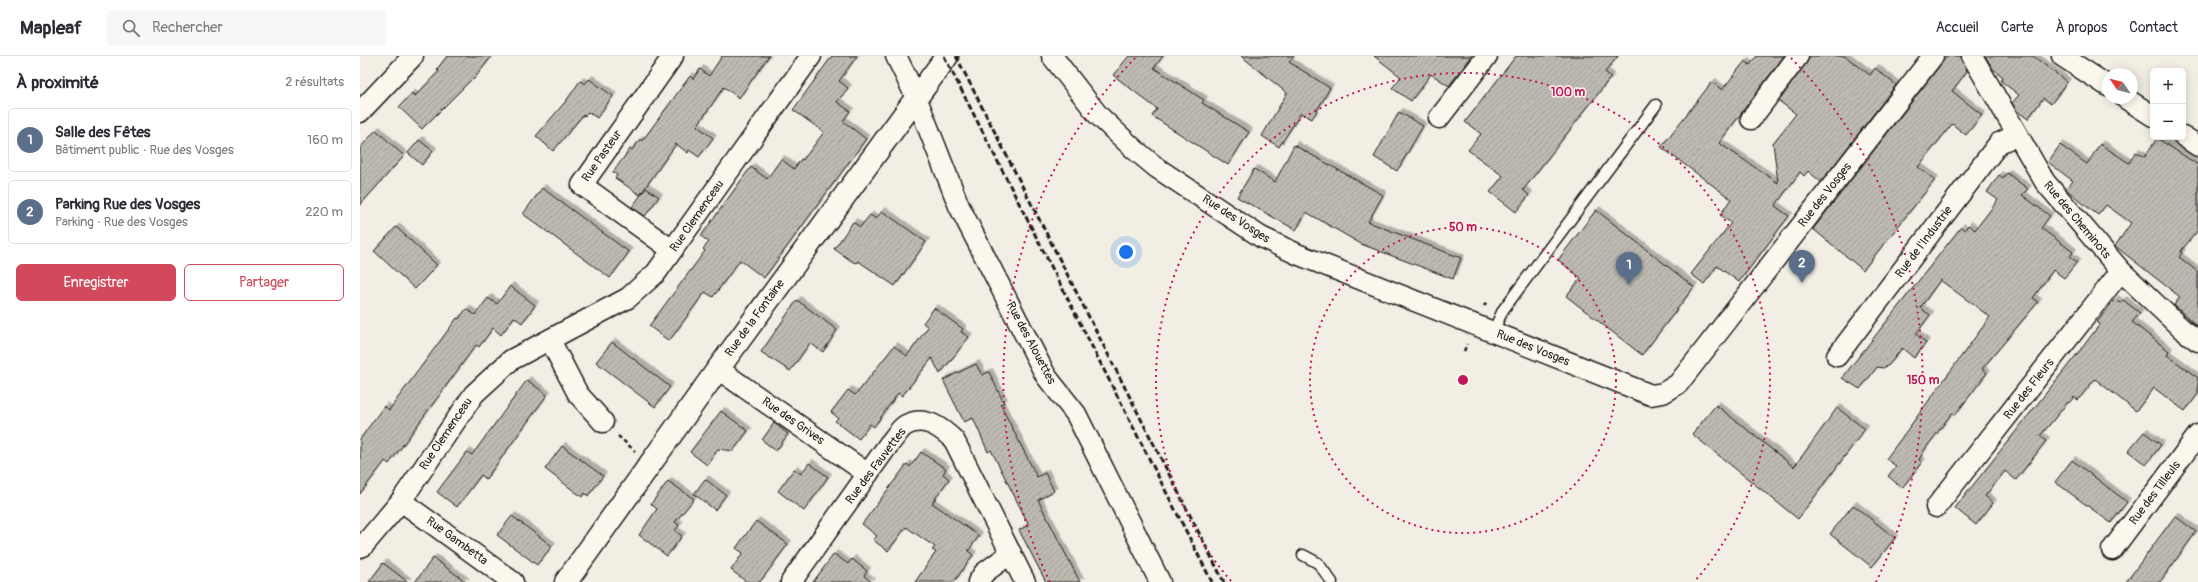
<!DOCTYPE html>
<html lang="fr">
<head>
<meta charset="utf-8">
<style>
	body { margin:0; font-family:Pangolin,sans-serif; background:#f7f7f7; color:#2b2b33 }
	.controls { position:absolute; right:12px; top:12px; display:grid; overflow:hidden; border-radius:6px; box-shadow:0 2px 10px #0003 }
	.controls button { width:36px; height:36px; display:grid; place-items:center; padding:0; border:0; border-bottom:1px solid #e1e1e2; background:#fff; color:#2b2b33; font:20px sans-serif }
	.compass { position:absolute; left:1742px; top:12px; width:36px; height:36px; border-radius:50%; background:#fff; box-shadow:0 2px 10px #0003; rotate:305deg }
	.you { position:absolute; left:766px; top:196px; width:14px; height:14px; margin:-10px; border:3px solid #fff; border-radius:50%; background:#1a73e8; box-shadow:0 0 0 6px #1a73e833 }
	.badge { display:grid; place-items:center; width:26px; height:26px; border-radius:50%; background:#d1495b; color:#fff; font-size:13px; font-weight:700 }
	.pin { position:absolute; translate:-50% -33px; filter:drop-shadow(0 1px 2px #0008) }
	.pin::after { content:''; position:absolute; top:21px; width:14px; height:12px; background:inherit; clip-path:polygon(0 0,100% 0,50% 100%) }
	.list { margin:0; padding:0; list-style:none }
	h2 { display:flex; justify-content:space-between; align-items:center; height:52px; margin:0; padding:0 16px; font-size:17px }
	h2 small { font-size:13px; font-weight:400; color:#7c7c81 }
	.list li { display:grid; grid-template-columns:26px 1fr auto; gap:12px; align-items:center; box-sizing:border-box; height:64px; margin:0 8px 8px; padding:0 8px; border:1px solid #e1e1e2; border-radius:6px }
	.list b { display:block; font-size:15px; white-space:nowrap }
	.list p { margin:0; font-size:13px; white-space:nowrap; color:#7c7c81 }
	.list em { font-size:13px; font-style:normal; color:#7c7c81 }
	.actions { display:flex; gap:8px; padding:12px 16px }
	.actions a { flex:1; padding:9px 0; border:1px solid #d1495b; border-radius:6px; text-align:center; font-size:14px; color:#d1495b }
	.actions .main { background:#d1495b; color:#fff }
	.icon { flex:none; width:22px; height:22px; fill:none; stroke:currentColor; stroke-width:2; stroke-linecap:round; stroke-linejoin:round }
	.map { position:relative; flex:none; width:1838px; height:526px; overflow:hidden }
	header { display:flex; align-items:center; gap:24px; box-sizing:border-box; height:56px; padding:0 20px; background:#fff; border-bottom:1px solid #e1e1e2 }
	header strong { font-size:19px }
	nav { display:flex; gap:22px; margin-inline-start:auto; font-size:14px }
	.search { width:280px; height:36px; background:#f7f7f7; display:flex; align-items:center; gap:10px; box-sizing:border-box; padding:0 14px; border-radius:6px; color:#7c7c81; font-size:15px }
	main { display:flex }
	aside { flex:1; background:#fff }
	.map>svg:first-child { display:block }
	.building { fill:url(#building-hatch); stroke:#1c1c1c; filter:url(#shadow) }
	.lines { fill:none; stroke-linecap:round; stroke-linejoin:round }
	.service-casing { stroke:#1c1c1c; stroke-width:13 }
	.minor-casing { stroke:#1c1c1c; stroke-width:23 }
	.tertiary-casing { stroke:#1c1c1c; stroke-width:25 }
	.path { stroke:#1c1c1c; stroke-width:2.5; stroke-dasharray:4 3; stroke-linecap:butt }
	.service { stroke:#fbf7ec; stroke-width:10 }
	.minor { stroke:#fbf7ec; stroke-width:20 }
	.tertiary { stroke:#fbf7ec; stroke-width:22 }
	.rail { stroke:#1c1c1c; stroke-width:3; stroke-dasharray:6 3; stroke-linecap:butt }
	.ring { fill:none; stroke:#c2185b; stroke-width:2; stroke-dasharray:2 4 }
	.labels { text-anchor:middle; dominant-baseline:central; stroke-width:3; stroke-linejoin:round; paint-order:stroke }
	.street-label { font-size:12px; fill:#1c1c1c; stroke:#fbf7ec }
	.centre { fill:#c2185b; stroke:#fbf7ec; stroke-width:2 }
	.ring-label { font-size:12px; text-anchor:middle; font-weight:bold; fill:#c2185b; stroke:#fbf7ec; stroke-width:3; stroke-linejoin:round; paint-order:stroke }
</style>
</head>
<body>
<header>
<strong>Mapleaf</strong>
<div class="search"><svg class="icon" aria-label="search" viewBox="0 0 24 24"><circle cx="10" cy="10" r="6"/><path d="M15 15l6 6"/></svg>Rechercher</div>
<nav><a>Accueil</a><a>Carte</a><a>À propos</a><a>Contact</a></nav>
</header>
<main>
<aside>
<h2>À proximité<small>2 résultats</small></h2>
<ul class="list">
<li><span class="badge" style="background:#5c6f8a">1</span><div><b>Salle des Fêtes</b><p>Bâtiment public · Rue des Vosges</p></div><em>160 m</em></li>
<li><span class="badge" style="background:#5c6f8a">2</span><div><b>Parking Rue des Vosges</b><p>Parking · Rue des Vosges</p></div><em>220 m</em></li>
</ul>
<div class="actions"><a class="main">Enregistrer</a><a>Partager</a></div>
</aside>
<div class="map">
<svg width="1838" height="526" viewBox="0 0 1838 526">
	<defs>
		<pattern id="building-hatch" width="6" height="6" patternUnits="userSpaceOnUse"><rect width="6" height="6" fill="#bdbab1"/><path d="M-1 1l2-2M0 6l6-6M5 7l2-2" fill="none" stroke="#a29f98"/></pattern>
		<filter id="shadow"><feDropShadow dx="3.5" dy="-3.5" stdDeviation="0" flood-color="#0004"/></filter>
	</defs>
	<rect width="100%" height="100%" fill="#f2eee4"/>
	<filter id="ink" filterUnits="userSpaceOnUse"><feTurbulence type="fractalNoise" baseFrequency=".025" numOctaves="2"/><feDisplacementMap in="SourceGraphic" scale="8" xChannelSelector="R" yChannelSelector="G"/><feConvolveMatrix kernelMatrix="1 2 1 2 8 2 1 2 1" color-interpolation-filters="sRGB"/></filter>
	<g filter="url(#ink)">
		<g class="building">
			<path d="M87,0H132L113,24L112,23L62,73L39,51L52,37L55,40L79,15L77,13Z"/>
			<path d="M362,0H409L379,42L364,31L337,70L353,82L339,101L329,94L328,97L316,88L280,139L255,122L257,119L253,116L270,93L272,94L280,83L282,85L330,20L333,23L340,13L349,20Z"/>
			<path d="M472,0H497L479,25L488,32L477,46L490,55L483,65L506,83L404,222L380,204L353,241L345,236L309,285L289,270L345,195L343,193L349,186L341,180L382,123L391,111L407,123L421,103L434,113L441,103L443,104L464,76L433,54Z"/>
			<path d="M769,0H803L794,12L844,44L842,47L889,76L868,109L792,60L797,53L753,19Z"/>
			<path d="M881,0H934L929,6L970,32L952,63L941,57L919,91L902,80L927,37Z"/>
			<path d="M1014,0H1112L1089,30L1071,18L1051,45L1032,32L1041,21Z"/>
			<path d="M1156,0H1258L1245,16L1251,21L1163,134L1169,139L1156,156L1130,136L1143,120L1108,94L1121,78L1105,66Z"/>
			<path d="M1397,0H1424L1359,87L1418,127L1413,87L1436,58L1419,45L1451,0H1485L1510,19L1515,12L1536,29L1461,126L1448,115L1444,120L1440,116L1415,150L1429,160L1379,226L1357,210L1344,228L1331,218L1371,167L1360,159L1371,143L1301,91L1352,26L1362,34L1385,5L1390,9Z"/>
			<path d="M1586,0H1601L1607,15L1592,35L1622,59L1606,79L1592,68L1558,111L1575,124L1503,214L1453,173L1582,7Z"/>
			<path d="M1625,0H1673L1707,26L1691,48L1683,42L1668,63L1657,55L1652,47L1659,39L1641,25L1643,21L1633,13Z"/>
			<path d="M229,23L253,40L237,62L228,56L225,60L223,59L193,95L176,80L206,45L220,25L225,28Z"/>
			<path d="M1039,56L1063,70L1037,115L1014,101Z"/>
			<path d="M16,74L44,100L0,149V92Z"/>
			<path d="M1797,82L1838,109V174L1820,196L1822,197L1819,201L1838,216V271L1814,249L1820,241L1755,190L1771,167L1746,149L1738,159L1726,150L1706,133L1713,125L1688,106L1700,89L1727,108L1740,88L1769,107L1776,96L1785,101Z"/>
			<path d="M59,84L73,95L62,109L48,97Z"/>
			<path d="M934,89L1023,139L1008,166L1101,202L1093,223L1001,188L946,156L936,174L877,141L894,113L915,126Z"/>
			<path d="M1647,117L1668,133L1662,139L1690,160L1681,172L1713,196L1710,201L1717,206L1704,222L1693,214L1673,242L1678,246L1622,313L1627,317L1595,359L1592,357L1563,396L1559,404L1562,406L1542,432L1528,420L1536,410L1526,403L1630,261L1580,224L1560,252L1570,259L1556,278L1566,287L1554,302L1542,292L1529,309L1523,312L1517,311L1500,333L1482,322L1601,171L1605,174L1608,169L1615,174L1638,144L1627,136L1639,119L1643,122Z"/>
			<path d="M182,132L269,196L250,222L163,158Z"/>
			<path d="M286,132L299,141L285,160L272,151Z"/>
			<path d="M1236,154L1334,231L1282,299L1206,240L1221,222L1198,204Z"/>
			<path d="M522,155L566,186L535,230L498,205L497,207L493,206L474,193L493,166L500,171L510,159L516,163Z"/>
			<path d="M36,171L77,209L55,233L14,195Z"/>
			<path d="M150,230L175,249L169,258L162,267L154,261L141,279L133,272L119,291L116,289L29,408L25,405L0,438V383L24,350L29,354L97,262L99,263L106,253L115,259L128,242L137,248Z"/>
			<path d="M1755,243L1760,247L1763,244L1780,257L1772,266L1809,295L1807,299L1838,322V338L1825,355L1794,332L1776,355L1735,323L1718,344L1714,341L1709,347L1708,346L1680,380L1686,385L1656,424L1645,415L1625,440L1633,447L1616,469L1595,452L1725,288L1740,268L1737,266Z"/>
			<path d="M437,244L477,274L463,296L450,287L430,315L401,296Z"/>
			<path d="M574,252L603,273L601,276L609,281L580,318L572,302L542,340L538,337L514,371L510,368L499,383L475,365L478,362L471,356L488,334L495,339L498,336L534,290L547,300L568,271L563,267Z"/>
			<path d="M252,286L310,331L295,351L236,306Z"/>
			<path d="M616,308L622,319L629,316L644,347L640,348L677,421L685,417L694,435L678,444L720,526H686L659,474L669,469L631,394L628,396L613,362L604,366L583,324Z"/>
			<path d="M167,324L187,339L126,423L121,419L97,451L77,436L107,396L112,399Z"/>
			<path d="M1356,349L1434,411L1477,352L1505,373L1438,463L1332,378Z"/>
			<path d="M361,355L388,375L373,395L358,393L347,409L330,396Z"/>
			<path d="M414,367L428,378L416,395L402,384Z"/>
			<path d="M1784,376L1801,389L1786,409L1768,395Z"/>
			<path d="M202,390L243,420L228,440L225,437L222,441L185,413Z"/>
			<path d="M561,396L586,413L583,418L589,423L572,447L619,480L608,495L613,499L594,526H555L576,496L572,494L575,491L546,471L528,495L513,484L517,480L502,468L547,408L550,411Z"/>
			<path d="M1712,404L1767,446L1751,467L1695,426Z"/>
			<path d="M449,407L468,421L444,455L418,435L434,413L441,418Z"/>
			<path d="M345,423L366,439L355,454L334,438Z"/>
			<path d="M308,425L334,443L315,466L319,469L315,475L322,480L307,500L279,479L297,453L291,448Z"/>
			<path d="M1493,449L1535,482L1512,511L1470,478Z"/>
			<path d="M152,460L192,490L177,509L137,479Z"/>
			<path d="M1815,460L1836,476L1800,526H1766Z"/>
			<path d="M396,465L428,488L400,526H387L371,514L383,497L376,492Z"/>
			<path d="M474,498L488,508L492,503L507,515L504,520L512,526H453Z"/>
			<path d="M73,502L83,509L106,526H55Z"/>
			<path d="M23,507L48,526H9Z"/>
		</g>
		<g class="lines">
			<g class="service-casing">
				<g id="service">
					<path d="M1133,276L1143,254L1296,49"/>
					<path d="M943,499L958,507L972,526"/>
				</g>
			</g>
			<g class="minor-casing">
				<g id="minor">
					<path d="M536,0L556,41L599,150L686,320L716,358L800,526"/>
					<path d="M692,0L738,59L774,93L797,112L901,181L937,198L1291,339L1303,337L1318,328L1573,0"/>
					<path d="M1612,0L1685,126L1761,215L1822,273L1838,285"/>
					<path d="M1702,0L1748,30"/>
					<path d="M1765,42L1793,60"/>
					<path d="M0,56L53,0"/>
					<path d="M1079,62L1127,0"/>
					<path d="M1391,63L1438,0"/>
					<path d="M1823,80L1838,90"/>
					<path d="M312,194L222,129L313,0"/>
					<path d="M190,284L218,338L243,366"/>
					<path d="M1477,300L1639,87L1657,79"/>
					<path d="M358,313L508,418"/>
					<path d="M41,445L153,526"/>
					<path d="M1576,451L1761,215"/>
					<path d="M0,491L3,490L41,445L114,338L151,304L268,242L296,217L451,0"/>
					<path d="M1752,494L1838,379"/>
					<path d="M431,526L529,388C534,383 540,372 546,369C565,359 581,372 594,384L665,526"/>
					<path d="M618,526L624,517L651,497"/>
				</g>
			</g>
			<g class="tertiary-casing">
				<path id="tertiary" d="M206,526L358,313L587,0"/>
			</g>
			<g class="path">
				<path d="M1124,250L1127,245"/>
				<path d="M1104,295L1107,288"/>
				<path d="M258,380L275,395"/>
			</g>
			<use href="#service" class="service"/>
			<use href="#minor" class="minor"/>
			<use href="#tertiary" class="tertiary"/>
			<g class="rail">
				<path d="M584,0L852,526"/>
				<path d="M596,0L864,526"/>
			</g>
		</g>
	</g>
	<g class="ring">
		<circle cx="1103" cy="324" r="153"/>
		<path d="M871 525A307 307 0 1 1 1335 525"/>
		<path d="M690 526A460 460 0 0 1 775 2M1431 2A460 460 0 0 1 1516 526"/>
	</g>
	<g class="labels">
		<g class="street-label">
			<text transform="translate(242 100) rotate(-55)">Rue Pasteur</text>
			<text transform="translate(1465 139) rotate(-52)">Rue des Vosges</text>
			<text transform="translate(337 160) rotate(-55)">Rue Clemenceau</text>
			<text transform="translate(876 163) rotate(33)">Rue des Vosges</text>
			<text transform="translate(1717 164) rotate(50)">Rue des Cheminots</text>
			<text transform="translate(1564 186) rotate(-53)">Rue de l'Industrie</text>
			<text transform="translate(395 262) rotate(-54)">Rue de la Fontaine</text>
			<text transform="translate(671 287) rotate(62)">Rue des Alouettes</text>
			<text transform="translate(1173 292) rotate(22)">Rue des Vosges</text>
			<text transform="translate(1669 333) rotate(-52)">Rue des Fleurs</text>
			<text transform="translate(433 365) rotate(35)">Rue des Grives</text>
			<text transform="translate(86 378) rotate(-56)">Rue Clemenceau</text>
			<text transform="translate(516 410) rotate(-53)">Rue des Fauvettes</text>
			<text transform="translate(1795 437) rotate(-53)">Rue des Tilleuls</text>
			<text transform="translate(97 485) rotate(36)">Rue Gambetta</text>
		</g>
	</g>
	<circle cx="1103" cy="324" r="6" class="centre"/>
	<g class="ring-label">
		<text x="1208" y="40">100 m</text>
		<text x="1103" y="175">50 m</text>
		<text x="1563" y="328">150 m</text>
	</g>
</svg>
<div class="controls">
<button>+</button>
<button>−</button>
</div>
<svg class="compass" viewBox="-18 -18 36 36"><path d="M0-13l5 13h-10z" fill="#e53935"/><path d="M0 13l5-13h-10z" fill="#7c7c81"/></svg>
<div class="you"></div>
<div class="pin badge" style="left:1269px;top:229px;background:#5c6f8a">1</div>
<div class="pin badge" style="left:1442px;top:227px;background:#5c6f8a">2</div>
</div>
</main>
</body>
</html>
